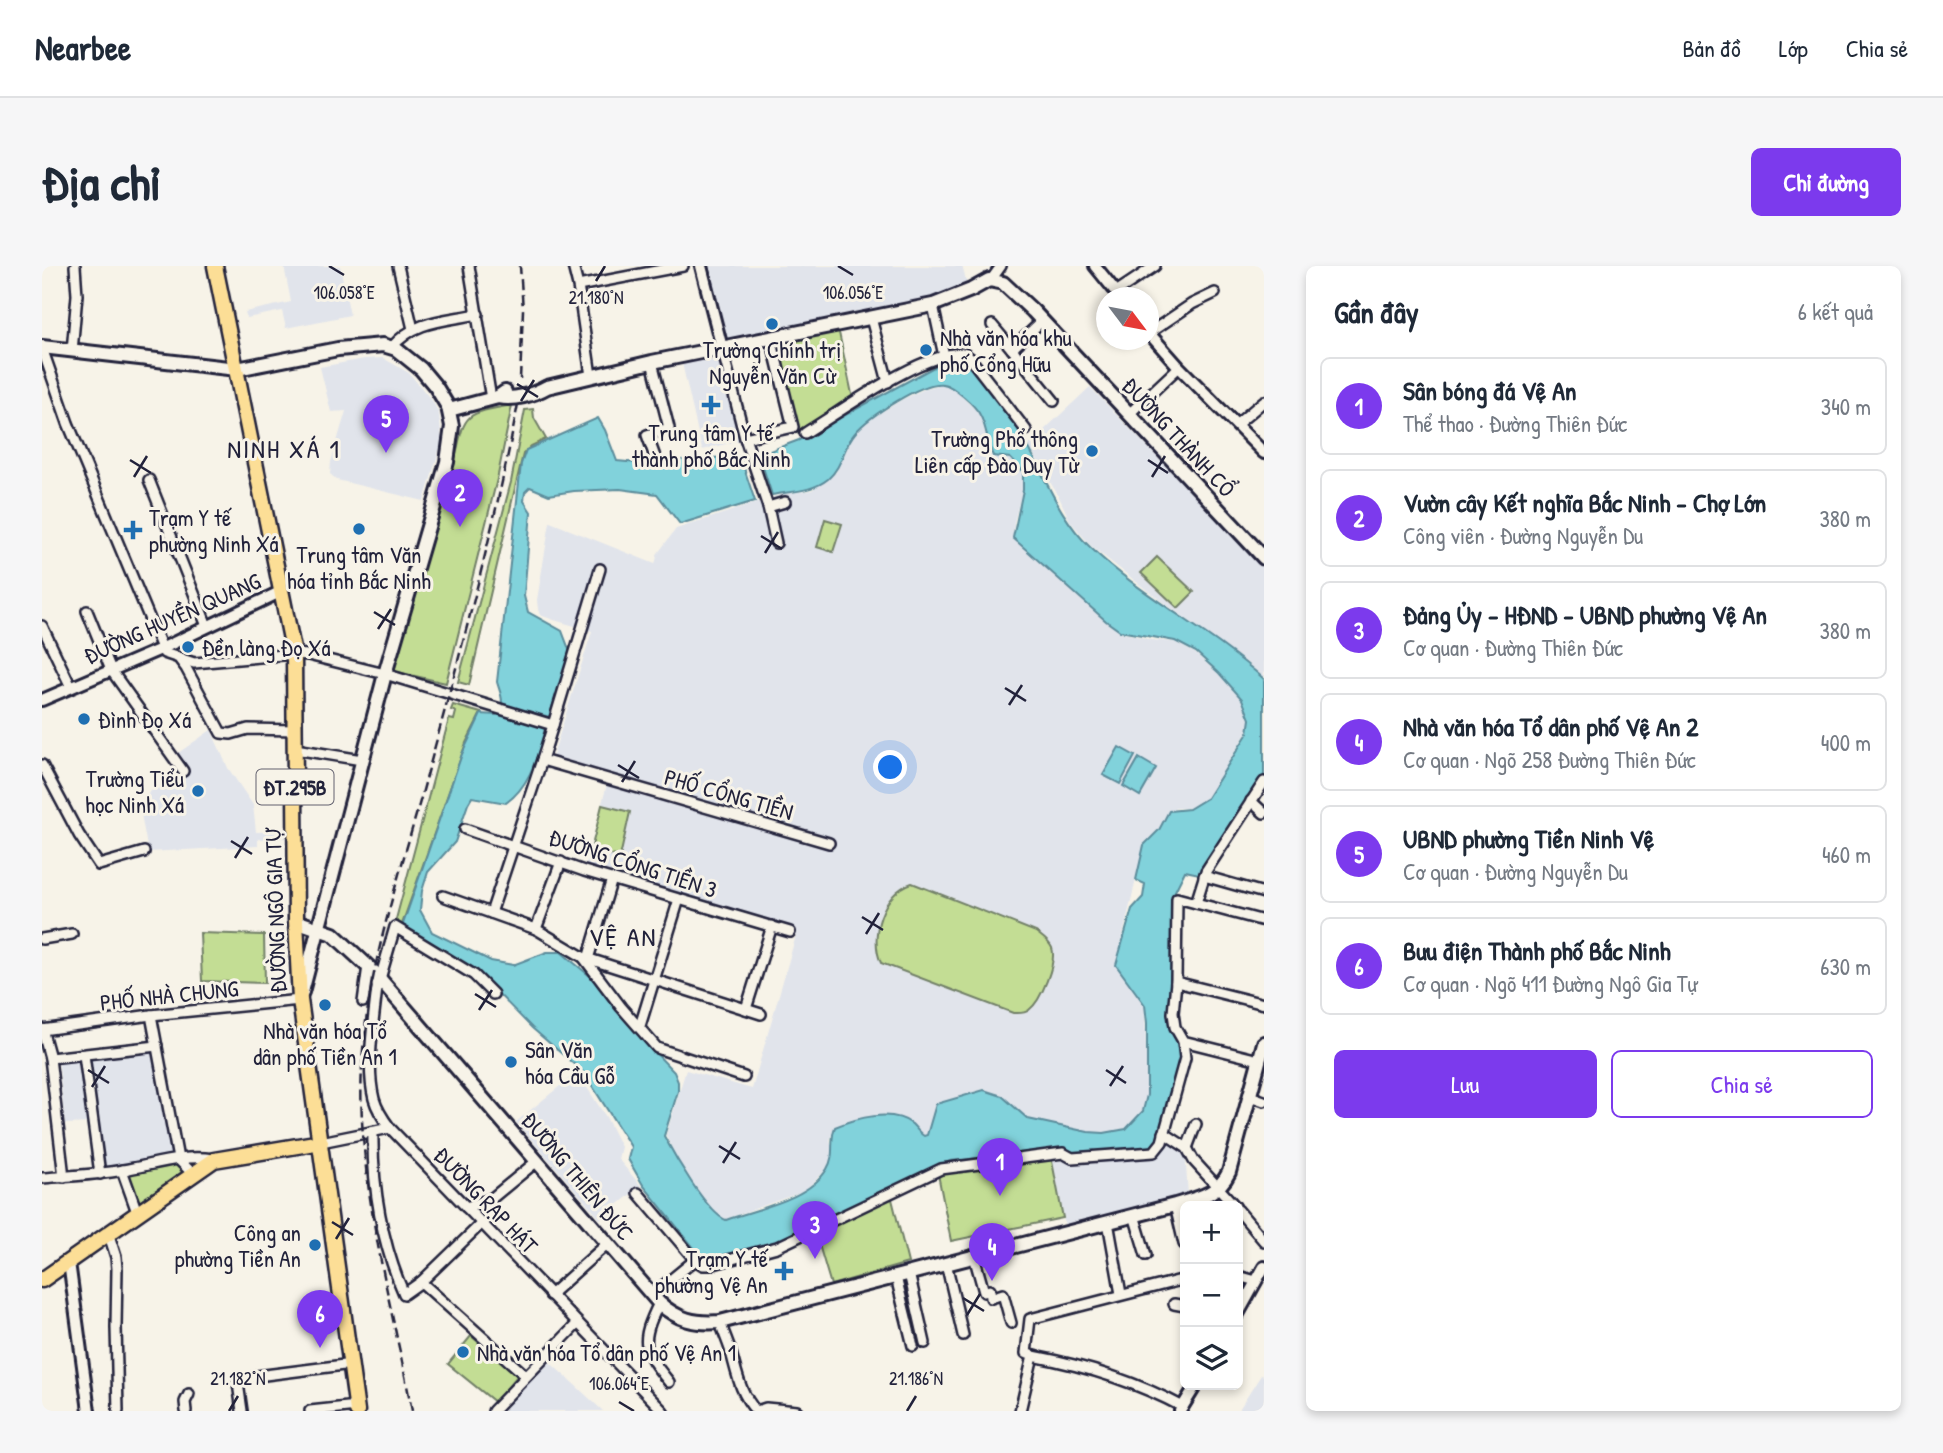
<!DOCTYPE html>
<html lang="vi">
<head>
<meta charset="utf-8">
<style>
	body { margin:0; font-family:"Patrick Hand",sans-serif; background:#f6f6f7; color:#1f2937 }
	.controls { position:absolute; right:21px; bottom:21px; display:grid; overflow:hidden; border-radius:10px; box-shadow:0 4px 10px #0003 }
	.controls button { width:63px; height:63px; display:grid; place-items:center; padding:0; border:0; border-bottom:2px solid #e0e1e3; background:#fff; color:#1f2937; font:35px sans-serif }
	.compass { position:absolute; left:1054px; top:21px; width:63px; height:63px; border-radius:50%; background:#fff; box-shadow:0 4px 10px #0003; rotate:122deg }
	.you { position:absolute; left:849px; top:502px; width:24px; height:24px; margin:-18px; border:5px solid #fff; border-radius:50%; background:#1a73e8; box-shadow:0 0 0 10px #1a73e833 }
	.badge { display:grid; place-items:center; width:46px; height:46px; border-radius:50%; background:#7c3aed; color:#fff; font-size:23px; font-weight:700 }
	.pin { position:absolute; translate:-50% -58px; filter:drop-shadow(0 2px 4px #0008) }
	.pin::after { content:''; position:absolute; top:37px; width:24px; height:21px; background:inherit; clip-path:polygon(0 0,100% 0,50% 100%) }
	.list { margin:0; padding:0; list-style:none }
	h2 { display:flex; justify-content:space-between; align-items:center; height:91px; margin:0; padding:0 28px; font-size:30px }
	h2 small { font-size:23px; font-weight:400; color:#747a83 }
	.list li { display:grid; grid-template-columns:46px 1fr auto; gap:21px; align-items:center; box-sizing:border-box; height:98px; margin:0 14px 14px; padding:0 14px; border:2px solid #e0e1e3; border-radius:10px }
	.list b { display:block; font-size:26px; white-space:nowrap }
	.list p { margin:0; font-size:23px; white-space:nowrap; color:#747a83 }
	.list em { font-size:23px; font-style:normal; color:#747a83 }
	.actions { display:flex; gap:14px; padding:21px 28px }
	.actions a { flex:1; padding:16px 0; border:2px solid #7c3aed; border-radius:10px; text-align:center; font-size:24px; color:#7c3aed }
	.actions .main { background:#7c3aed; color:#fff }
	.icon { flex:none; width:38px; height:38px; fill:none; stroke:currentColor; stroke-width:2; stroke-linecap:round; stroke-linejoin:round }
	.map { position:relative; flex:none; width:1222px; height:1145px; overflow:hidden; border-radius:10px }
	header { display:flex; align-items:center; gap:42px; box-sizing:border-box; height:98px; padding:0 35px; background:#fff; border-bottom:2px solid #e0e1e3 }
	header strong { font-size:33px }
	nav { display:flex; gap:38px; margin-inline-start:auto; font-size:24px }
	.intro { display:flex; align-items:center; justify-content:space-between; box-sizing:border-box; height:168px; padding:0 42px }
	h1 { margin:0; font-size:49px }
	.button { padding:18px 32px; border-radius:10px; background:#7c3aed; color:#fff; font-size:24px; font-weight:700 }
	main { display:flex; gap:42px; padding:0 42px }
	aside { flex:1; background:#fff; border-radius:10px; box-shadow:0 4px 10px #0003 }
	.map>svg:first-child { display:block }
	.built { fill:#e1e4eb }
	.green { fill:#c3dd94; stroke:#728068; stroke-width:2 }
	.water { fill:#81d2db; stroke:#5b8c9b; stroke-width:2 }
	.lines { fill:none; stroke-linecap:round; stroke-linejoin:round }
	.minor-casing { stroke:#22223b; stroke-width:14 }
	.tertiary-casing { stroke:#22223b; stroke-width:16 }
	.secondary-casing { stroke:#22223b; stroke-width:18 }
	.primary-casing { stroke:#22223b; stroke-width:19 }
	.minor { stroke:#f7f3e8; stroke-width:9 }
	.tertiary { stroke:#f7f3e8; stroke-width:10 }
	.secondary { stroke:#f7f3e8; stroke-width:12 }
	.primary { stroke:#fcde96; stroke-width:14 }
	.rail { stroke:#22223b; stroke-width:2.5; stroke-dasharray:10 5; stroke-linecap:butt }
	.ticks { fill:none; stroke:#22223b; stroke-width:2.5 }
	.poi-dot { fill:#1f6fb2; stroke:#f7f3e8; stroke-width:2.5 }
	.labels { text-anchor:middle; dominant-baseline:central; stroke-width:6; stroke-linejoin:round; paint-order:stroke }
	.shield { fill:#f7f3e8; stroke:#62616f; stroke-width:2 }
	.shield-label { font-size:21px; font-weight:bold; fill:#22223b }
	.poi-label { font-size:23px; fill:#22223b; stroke:#f7f3e8; text-anchor:start }
	.street-label { font-size:23px; fill:#22223b; stroke:#f7f3e8 }
	.quarter-label { font-size:26px; letter-spacing:2px; fill:#22223b; stroke:#f7f3e8 }
	.ticks-label { font-size:18px; text-anchor:middle; fill:#22223b; stroke:#f7f3e8; stroke-width:6; stroke-linejoin:round; paint-order:stroke }
</style>
</head>
<body>
<header>
<strong>Nearbee</strong>
<nav><a>Bản đồ</a><a>Lớp</a><a>Chia sẻ</a></nav>
</header>
<div class="intro"><h1>Địa chỉ</h1><a class="button">Chỉ đường</a></div>
<main>
<div class="map">
<svg width="1222" height="1145" viewBox="0 0 1222 1145">
	<rect width="100%" height="100%" fill="#f7f3e8"/>
	<filter id="ink" filterUnits="userSpaceOnUse"><feTurbulence type="fractalNoise" baseFrequency=".0143" numOctaves="2"/><feDisplacementMap in="SourceGraphic" scale="14" xChannelSelector="R" yChannelSelector="G"/><feConvolveMatrix kernelMatrix="1 2 1 2 8 2 1 2 1" color-interpolation-filters="sRGB"/></filter>
	<g filter="url(#ink)">
		<g class="built">
			<path d="M242,0H298L308,49L244,62L240,45L205,52L203,46L249,36Z"/>
			<path d="M667,0H920L925,18L894,34L684,79L667,7Z"/>
			<path d="M341,92L367,107L391,136L397,148L400,175L382,235L295,214L288,208L289,196L304,145L289,146L278,101L322,93Z"/>
			<path d="M664,92L677,97L699,174L660,184L640,97Z"/>
			<path d="M900,118L911,122L938,148L950,190L969,193L980,205L981,223L972,256L971,272L1078,366L1110,374L1133,376L1153,387L1176,407L1200,434L1208,454L1205,466L1165,532L1147,542H1134L1127,545L1117,564L1102,579L1074,699L1103,739L1105,829L1101,845L1094,853L1084,862L1062,867L1046,866L986,853L960,830L942,823L894,838L888,863L885,869L881,870L870,859L859,853L847,850L821,852L793,861L788,874L792,886L784,904L762,925L684,953L678,951L661,932L634,891L624,869L644,804L710,823L755,666L543,603L565,518L507,502L550,365L512,354L498,349L496,343L495,334L508,256L613,298L616,287L634,263L741,228L770,224L794,206L811,170L826,154L861,133L885,122Z"/>
			<path d="M1048,121L1222,303V412L1205,397L1107,326L1049,280L1028,255L1017,231L986,179Z"/>
			<path d="M169,464L186,502L211,539L214,566L242,565V572L216,573V580L106,586L97,537L112,522L139,507L129,492Z"/>
			<path d="M111,779L133,896L55,905L51,857L23,858L16,792Z"/>
			<path d="M535,806L564,851L579,881L576,893L599,920L558,953L474,856Z"/>
			<path d="M1123,870L1143,884L1146,930L1023,961L1009,889Z"/>
			<path d="M504,1093L533,1119L561,1145H457Z"/>
			<path d="M1219,1109L1222,1110V1145H1196Z"/>
		</g>
		<g class="green">
			<path d="M796,62L811,133L787,152L754,167L732,75Z"/>
			<path d="M470,139L456,209L404,417L351,405L412,198C423,148 419,148 470,139Z"/>
			<path d="M491,143L492,152L504,173L489,180L481,188L427,419L416,416L469,216L483,144Z"/>
			<path d="M783,253L800,258L791,286L775,281Z"/>
			<path d="M1115,291L1152,326L1136,342L1099,307Z"/>
			<path d="M411,439L439,447L424,477L359,661L353,657L407,453L412,454L414,446L409,444Z"/>
			<path d="M560,539L588,546L578,591L549,584Z"/>
			<path d="M870,617L994,666C1000,671 1007,675 1010,682C1015,696 999,735 987,744C982,748 977,747 971,747L839,697C827,670 840,627 870,617Z"/>
			<path d="M158,667L222,669L223,717L160,715Z"/>
			<path d="M1008,885L1021,952L909,975L896,908Z"/>
			<path d="M136,896L141,905L140,910L96,940L86,907Z"/>
			<path d="M849,929L866,997L789,1019L775,972V966Z"/>
			<path d="M429,1070L476,1109L453,1136L406,1098Z"/>
		</g>
		<g class="water">
			<path d="M903,95H926C945,121 966,146 982,173C1003,210 1017,252 1048,281C1101,332 1168,364 1222,413V511L1157,608L1143,605L1131,629L1130,636L1134,640L1129,749L1141,787L1119,878L1112,884L1028,889L1026,884H1015L908,895L742,975L667,995L660,992L601,919L586,893L589,881L542,807L490,762L440,711L360,661L420,488L439,448L454,449C464,436 459,430 455,416L479,198L484,184L556,152L563,164L575,195L596,197L698,190L713,235L638,258L615,228L578,223L532,225L507,229L488,221L483,226L482,235L489,246L482,330L486,346L520,365L528,386L507,451L487,445L485,455L503,463C495,490 489,519 464,537L430,531L426,538L413,576L386,606L380,625L378,644L390,666L449,695L471,699L505,686H519L549,711L607,780L632,806L636,816V825L622,870C632,889 665,947 684,954C717,942 766,934 785,903C794,888 787,876 793,861C814,852 850,842 870,858C874,862 877,867 882,870L885,869L894,838L942,824L960,830L986,853L1046,866L1062,867L1084,863L1101,845L1105,829V757L1103,739L1074,699L1090,643L1101,631L1103,618L1094,614L1102,579L1117,564L1127,545L1147,543L1165,532L1206,467L1208,453L1200,433L1177,407L1154,386L1133,375L1078,365L1064,355L971,272L981,224V205L968,192L951,190C945,177 945,161 938,149C934,140 910,119 901,118C881,115 826,151 813,167C801,181 801,200 786,213C770,226 749,225 730,229L717,189L757,174Z"/>
			<path d="M1077,481L1093,490L1078,518L1061,509Z"/>
			<path d="M1097,492L1114,502L1098,530L1081,520Z"/>
		</g>
		<g class="lines">
			<g class="minor-casing">
				<g id="minor">
					<path d="M356,0L371,63"/>
					<path d="M427,0L449,133"/>
					<path d="M531,0L536,20L641,0"/>
					<path d="M949,14L959,0"/>
					<path d="M536,20L549,110"/>
					<path d="M1074,26L1113,0"/>
					<path d="M891,39L902,90"/>
					<path d="M829,52L846,116"/>
					<path d="M1000,55L970,83L1012,135"/>
					<path d="M950,59L970,83"/>
					<path d="M1107,67L1150,38L1173,27"/>
					<path d="M350,81C373,54 402,55 436,48"/>
					<path d="M0,82L26,157L122,387L152,397L252,388L266,389L343,408L511,459L500,494L787,577"/>
					<path d="M680,82L703,172L726,241L734,277"/>
					<path d="M30,85L35,29L33,0"/>
					<path d="M610,96L627,162L605,169L613,191"/>
					<path d="M1087,148L1137,101"/>
					<path d="M1194,159L1222,135"/>
					<path d="M763,167C803,143 876,88 921,87L928,92L984,164"/>
					<path d="M703,172L751,161L729,72"/>
					<path d="M107,214L165,360"/>
					<path d="M726,241L743,236"/>
					<path d="M45,345L69,404L141,505"/>
					<path d="M0,360L29,421"/>
					<path d="M138,394L144,402L179,467L189,468L206,463L253,464"/>
					<path d="M511,459L558,303"/>
					<path d="M253,483L320,494"/>
					<path d="M0,499L37,569L57,599L102,586"/>
					<path d="M1209,535L1222,547"/>
					<path d="M423,563L542,605L748,666"/>
					<path d="M1162,610L1222,627"/>
					<path d="M401,630L494,663L541,691L719,748"/>
					<path d="M1154,637L1164,605L1222,516"/>
					<path d="M449,647L500,494"/>
					<path d="M494,663L519,596"/>
					<path d="M0,673L30,668"/>
					<path d="M542,692L579,741L615,782L702,811"/>
					<path d="M546,693L570,613"/>
					<path d="M336,711C333,747 323,798 332,833C335,844 342,854 348,862L621,1145"/>
					<path d="M338,713L353,661L432,709L451,728"/>
					<path d="M1134,716L1222,738"/>
					<path d="M321,736L326,700"/>
					<path d="M704,743L730,660"/>
					<path d="M109,749L136,893L150,907"/>
					<path d="M598,760L637,633"/>
					<path d="M0,763L8,792L22,911"/>
					<path d="M0,764L109,749L258,734"/>
					<path d="M1141,775L1133,761L1131,747L1134,716L1135,632L1222,655"/>
					<path d="M42,789L58,908"/>
					<path d="M8,792L115,780"/>
					<path d="M1208,830L1222,835"/>
					<path d="M331,866C330,920 340,979 362,1028L379,1016L484,1110"/>
					<path d="M1122,867L1145,882L1152,895L1193,940"/>
					<path d="M279,876L348,862"/>
					<path d="M1145,882L1154,858"/>
					<path d="M80,904L95,946"/>
					<path d="M0,912C27,910 54,909 81,904C111,899 141,888 171,893"/>
					<path d="M596,927L653,994L610,1029"/>
					<path d="M1133,939L1142,978"/>
					<path d="M424,941L449,933L495,895"/>
					<path d="M1196,944L1222,975"/>
					<path d="M1092,949L1104,989"/>
					<path d="M1066,956L1079,1028"/>
					<path d="M66,966L74,991L75,1003L74,1061L76,1145"/>
					<path d="M932,990L942,1026L948,1024L949,1032L961,1028L969,1057"/>
					<path d="M653,994L661,999H668L735,981L899,903L1021,887L1030,892L1112,886L1120,876L1143,792L1141,775L1217,794"/>
					<path d="M904,997L921,1069"/>
					<path d="M867,1007L883,1077"/>
					<path d="M1196,1010L1214,1015"/>
					<path d="M854,1011L871,1080"/>
					<path d="M379,1016L440,957"/>
					<path d="M508,1029L565,978"/>
					<path d="M617,1037C598,1076 600,1083 627,1116"/>
					<path d="M1132,1038L1143,1040"/>
					<path d="M678,1056C681,1065 685,1074 688,1083C695,1106 697,1126 714,1145"/>
					<path d="M991,1090C1044,1100 1093,1115 1141,1141"/>
					<path d="M144,1145L143,1136L147,1128"/>
					<path d="M200,1145L196,1117L215,1110L310,1098"/>
					<path d="M268,1145L315,1140"/>
					<path d="M451,1145L536,1057"/>
					<path d="M715,1145L724,1142L755,1145"/>
					<path d="M978,1145L991,1090L984,1087L988,1053L1143,1013"/>
				</g>
			</g>
			<g class="tertiary-casing">
				<g id="tertiary">
					<path d="M659,0L680,82"/>
					<path d="M1053,0L1079,32"/>
					<path d="M1106,66L1137,101L1222,187"/>
					<path d="M0,434L119,383L240,325"/>
					<path d="M27,996L47,1145"/>
					<path d="M1196,1048L1222,1001"/>
					<path d="M1138,1145L1154,1119"/>
				</g>
			</g>
			<g class="secondary-casing">
				<g id="secondary">
					<path d="M0,81L195,103L296,83L341,79L354,83L379,103L394,121L406,141L410,160L405,196L343,408L260,726"/>
					<path d="M456,131C472,134 491,129 505,121L610,96L891,39L929,24L947,14L961,17L991,45L1222,292"/>
					<path d="M407,144L456,131L463,126"/>
					<path d="M254,655L291,668L331,705L617,1037C636,1054 653,1058 678,1056L1133,939C1156,932 1176,929 1187,906L1222,777"/>
				</g>
			</g>
			<g class="primary-casing">
				<g id="primary">
					<path d="M173,0L252,388L254,655L258,734L315,1145"/>
					<path d="M0,1014L172,894L279,876"/>
				</g>
			</g>
			<use href="#minor" class="minor"/>
			<use href="#tertiary" class="tertiary"/>
			<use href="#secondary" class="secondary"/>
			<use href="#primary" class="primary"/>
			<g class="rail">
				<path d="M478,113L481,44L478,0"/>
				<path d="M370,1145C349,1035 314,912 320,801C324,707 355,618 380,528C415,399 451,270 476,138"/>
			</g>
		</g>
	</g>
	<path class="ticks" d="M287,0L302,9M796,0L811,9M554,15L563,0M475,118L496,131M479,135L492,114M88,194L109,207M1106,194L1126,207M92,211L105,190M1110,211L1123,190M719,270L740,283M723,287L736,266M332,346L353,359M336,363L349,343M963,422L984,435M967,439L980,419M576,499L597,512M580,516L593,495M189,575L210,588M193,592L206,571M820,651L841,664M824,668L837,647M433,728L454,741M437,744L450,724M46,804L67,817M1064,804L1084,817M1068,820L1081,800M50,821L63,800M677,880L698,893M681,897L694,876M290,956L311,969M294,973L307,952M921,1032L942,1045M925,1049L938,1028M577,1136L592,1145M187,1145L196,1130M865,1145L874,1130"/>
	<g class="poi-dot">
		<circle cx="730" cy="58" r="7"/>
		<circle cx="884" cy="84" r="7"/>
		<path d="M665.5 128.5h7v7h7v7h-7v7h-7v-7h-7v-7h7z"/>
		<circle cx="1050" cy="185" r="7"/>
		<circle cx="317" cy="263" r="7"/>
		<path d="M87.5 253.5h7v7h7v7h-7v7h-7v-7h-7v-7h7z"/>
		<circle cx="146" cy="381" r="7"/>
		<circle cx="42" cy="453" r="7"/>
		<circle cx="156" cy="525" r="7"/>
		<circle cx="283" cy="739" r="7"/>
		<circle cx="469" cy="796" r="7"/>
		<circle cx="273" cy="979" r="7"/>
		<path d="M738.5 994.5h7v7h7v7h-7v7h-7v-7h-7v-7h7z"/>
		<circle cx="421" cy="1086" r="7"/>
	</g>
	<g class="labels">
		<rect class="shield" x="214.5" y="503.5" width="77" height="35" rx="5"/>
		<g class="shield-label">
			<text x="253" y="521">ĐT.295B</text>
		</g>
		<g class="poi-label">
			<text x="898" y="71">Nhà văn hóa khu<tspan x="898" dy="26">phố Cổng Hữu</tspan></text>
			<text x="730" y="83" text-anchor="middle">Trường Chính trị<tspan x="730" dy="26">Nguyễn Văn Cừ</tspan></text>
			<text x="669" y="166" text-anchor="middle">Trung tâm Y tế<tspan x="669" dy="26">thành phố Bắc Ninh</tspan></text>
			<text x="1036" y="172" text-anchor="end">Trường Phổ thông<tspan x="1036" dy="26">Liên cấp Đào Duy Từ</tspan></text>
			<text x="107" y="251">Trạm Y tế<tspan x="107" dy="26">phường Ninh Xá</tspan></text>
			<text x="317" y="288" text-anchor="middle">Trung tâm Văn<tspan x="317" dy="26">hóa tỉnh Bắc Ninh</tspan></text>
			<text x="160" y="381">Đền làng Đọ Xá</text>
			<text x="56" y="453">Đình Đọ Xá</text>
			<text x="142" y="512" text-anchor="end">Trường Tiểu<tspan x="142" dy="26">học Ninh Xá</tspan></text>
			<text x="283" y="764" text-anchor="middle">Nhà văn hóa Tổ<tspan x="283" dy="26">dân phố Tiền An 1</tspan></text>
			<text x="483" y="783">Sân Văn<tspan x="483" dy="26">hóa Cầu Gỗ</tspan></text>
			<text x="259" y="966" text-anchor="end">Công an<tspan x="259" dy="26">phường Tiền An</tspan></text>
			<text x="726" y="992" text-anchor="end">Trạm Y tế<tspan x="726" dy="26">phường Vệ An</tspan></text>
			<text x="435" y="1086">Nhà văn hóa Tổ dân phố Vệ An 1</text>
		</g>
		<g class="street-label">
			<text transform="translate(1137 171) rotate(47)">ĐƯỜNG THÀNH CỔ</text>
			<text transform="translate(130 352) rotate(-24)">ĐƯỜNG HUYỀN QUANG</text>
			<text transform="translate(687 528) rotate(16)">PHỐ CỔNG TIỀN</text>
			<text transform="translate(591 597) rotate(18)">ĐƯỜNG CỔNG TIỀN 3</text>
			<text transform="translate(233 645) rotate(-92)">ĐƯỜNG NGÔ GIA TỰ</text>
			<text transform="translate(127 729) rotate(-6)">PHỐ NHÀ CHUNG</text>
			<text transform="translate(536 910) rotate(50)">ĐƯỜNG THIÊN ĐỨC</text>
			<text transform="translate(444 934) rotate(46)">ĐƯỜNG RẠP HÁT</text>
		</g>
		<g class="quarter-label">
			<text x="242" y="182">NINH XÁ 1</text>
			<text x="581" y="670">VỆ AN</text>
		</g>
	</g>
	<g class="ticks-label">
		<text x="302" y="33">106.058°E</text>
		<text x="811" y="33">106.056°E</text>
		<text x="554" y="38">21.180°N</text>
		<text x="196" y="1119">21.182°N</text>
		<text x="874" y="1119">21.186°N</text>
		<text x="577" y="1124">106.064°E</text>
	</g>
</svg>
<div class="controls">
<button>+</button>
<button>−</button>
<button><svg class="icon" aria-label="layers" viewBox="0 0 24 24"><path d="M12 4l9 5-9 5-9-5zM3 14l9 5 9-5"/></svg></button>
</div>
<svg class="compass" viewBox="-18 -18 36 36"><path d="M0-13l5 13h-10z" fill="#e53935"/><path d="M0 13l5-13h-10z" fill="#747a83"/></svg>
<div class="you"></div>
<div class="pin badge" style="left:958px;top:930px">1</div>
<div class="pin badge" style="left:418px;top:261px">2</div>
<div class="pin badge" style="left:773px;top:993px">3</div>
<div class="pin badge" style="left:950px;top:1015px">4</div>
<div class="pin badge" style="left:344px;top:187px">5</div>
<div class="pin badge" style="left:278px;top:1082px">6</div>
</div>
<aside>
<h2>Gần đây<small>6 kết quả</small></h2>
<ul class="list">
<li><span class="badge">1</span><div><b>Sân bóng đá Vệ An</b><p>Thể thao · Đường Thiên Đức</p></div><em>340 m</em></li>
<li><span class="badge">2</span><div><b>Vườn cây Kết nghĩa Bắc Ninh - Chợ Lớn</b><p>Công viên · Đường Nguyễn Du</p></div><em>380 m</em></li>
<li><span class="badge">3</span><div><b>Đảng Ủy - HĐND - UBND phường Vệ An</b><p>Cơ quan · Đường Thiên Đức</p></div><em>380 m</em></li>
<li><span class="badge">4</span><div><b>Nhà văn hóa Tổ dân phố Vệ An 2</b><p>Cơ quan · Ngõ 258 Đường Thiên Đức</p></div><em>400 m</em></li>
<li><span class="badge">5</span><div><b>UBND phường Tiền Ninh Vệ</b><p>Cơ quan · Đường Nguyễn Du</p></div><em>460 m</em></li>
<li><span class="badge">6</span><div><b>Bưu điện Thành phố Bắc Ninh</b><p>Cơ quan · Ngõ 411 Đường Ngô Gia Tự</p></div><em>630 m</em></li>
</ul>
<div class="actions"><a class="main">Lưu</a><a>Chia sẻ</a></div>
</aside>
</main>
</body>
</html>
